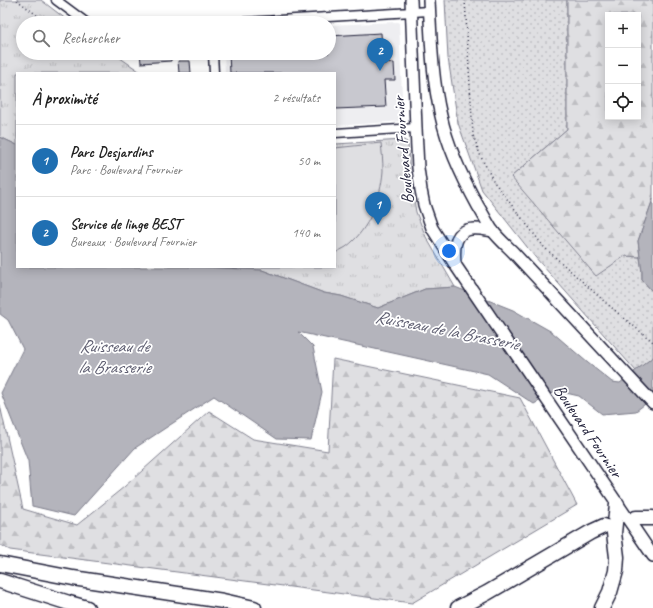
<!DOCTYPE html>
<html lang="fr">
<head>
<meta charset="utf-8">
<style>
	body { margin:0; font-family:Caveat,sans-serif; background:#f2f2f2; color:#222 }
	.controls { position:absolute; right:12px; top:12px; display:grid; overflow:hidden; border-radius:0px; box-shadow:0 2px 10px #0003 }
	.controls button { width:36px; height:36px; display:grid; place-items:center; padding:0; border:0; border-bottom:1px solid #e0e0e0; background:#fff; color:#222; font:20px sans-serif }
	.you { position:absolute; left:449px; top:251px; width:14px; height:14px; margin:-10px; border:3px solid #fff; border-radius:50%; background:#1a73e8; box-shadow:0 0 0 6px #1a73e833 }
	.badge { display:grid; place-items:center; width:26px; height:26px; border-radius:50%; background:#1f6fb2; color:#fff; font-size:13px; font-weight:700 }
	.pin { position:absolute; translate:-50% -33px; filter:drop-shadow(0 1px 2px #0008) }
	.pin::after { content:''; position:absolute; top:21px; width:14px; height:12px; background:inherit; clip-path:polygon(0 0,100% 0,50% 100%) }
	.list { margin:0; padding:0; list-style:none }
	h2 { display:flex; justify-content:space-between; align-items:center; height:52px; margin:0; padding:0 16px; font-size:17px }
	h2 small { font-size:13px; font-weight:400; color:#767676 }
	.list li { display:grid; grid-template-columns:26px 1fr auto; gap:12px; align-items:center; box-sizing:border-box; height:72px; padding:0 16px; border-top:1px solid #e0e0e0 }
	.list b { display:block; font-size:15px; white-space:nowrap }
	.list p { margin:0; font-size:13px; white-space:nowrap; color:#767676 }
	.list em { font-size:13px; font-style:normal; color:#767676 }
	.icon { flex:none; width:22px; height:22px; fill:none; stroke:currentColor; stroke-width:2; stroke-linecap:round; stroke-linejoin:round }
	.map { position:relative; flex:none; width:653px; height:608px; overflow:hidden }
	.search { position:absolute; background:#fff; box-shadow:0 2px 10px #0003; left:16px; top:16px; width:320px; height:44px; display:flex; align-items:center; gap:10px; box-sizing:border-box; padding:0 14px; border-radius:22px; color:#767676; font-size:15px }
	.panel { position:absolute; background:#fff; box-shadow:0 2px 10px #0003; left:16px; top:72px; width:320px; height:196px; border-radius:0px }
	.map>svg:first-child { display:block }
	.built { fill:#eeeef1 }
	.grass { fill:url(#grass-dots); stroke:#80808e }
	.forest { fill:url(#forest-firs); stroke:#80808e; fill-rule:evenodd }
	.park { fill:url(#park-tufts); stroke:#80808e }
	.pitch { fill:#dfdfe2; stroke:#80808e }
	.water { fill:#b4b4bc; stroke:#7a7a88 }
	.building { fill:#c8c8cf; stroke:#22223b }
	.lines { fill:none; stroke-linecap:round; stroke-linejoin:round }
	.street-casing { stroke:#22223b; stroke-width:11 }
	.secondary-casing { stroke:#22223b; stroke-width:14 }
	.highway-casing { stroke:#22223b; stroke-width:17 }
	.path { stroke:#22223b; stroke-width:1.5; stroke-dasharray:1 3; stroke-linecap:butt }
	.street { stroke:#fff; stroke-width:8 }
	.secondary { stroke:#fff; stroke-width:11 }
	.highway { stroke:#fff; stroke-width:14 }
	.labels { text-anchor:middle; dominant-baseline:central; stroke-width:3.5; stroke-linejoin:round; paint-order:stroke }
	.street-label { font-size:17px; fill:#22223b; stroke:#fff }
	.water-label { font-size:18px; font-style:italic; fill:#5c5c6f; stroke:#fff }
</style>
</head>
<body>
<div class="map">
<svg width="653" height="608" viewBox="0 0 653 608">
	<defs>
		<pattern id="grass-dots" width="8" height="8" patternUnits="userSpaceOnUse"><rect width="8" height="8" fill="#dfdfe2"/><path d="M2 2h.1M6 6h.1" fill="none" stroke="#bfbfc3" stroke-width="1.8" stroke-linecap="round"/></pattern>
		<pattern id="forest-firs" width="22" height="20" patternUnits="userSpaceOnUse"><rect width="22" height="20" fill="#dfdfe2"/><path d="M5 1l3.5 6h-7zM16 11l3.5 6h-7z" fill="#bfbfc3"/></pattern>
		<pattern id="park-tufts" width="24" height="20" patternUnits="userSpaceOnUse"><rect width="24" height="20" fill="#dfdfe2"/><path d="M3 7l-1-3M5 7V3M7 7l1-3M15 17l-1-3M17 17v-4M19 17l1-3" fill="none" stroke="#bfbfc3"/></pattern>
	</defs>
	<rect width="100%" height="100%" fill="#fff"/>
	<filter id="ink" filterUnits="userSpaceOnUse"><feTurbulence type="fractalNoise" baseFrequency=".025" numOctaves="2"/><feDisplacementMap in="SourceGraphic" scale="8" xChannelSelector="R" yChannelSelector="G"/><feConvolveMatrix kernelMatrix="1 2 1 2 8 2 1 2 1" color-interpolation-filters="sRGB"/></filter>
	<g filter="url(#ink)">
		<path class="built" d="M399,22L403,121L335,126V73H225L224,53H329V25Z"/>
		<path class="grass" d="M445,0H567V129L511,177L625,256L640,257L642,272V280L653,292V357L636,371L535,257L482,190L458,123L448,58Z"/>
		<g class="forest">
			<path d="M567,0H653V199L638,241L640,257L625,256L596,276L511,177L567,129ZM608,15H638V117H608Z"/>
			<path d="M333,359L520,398L577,505L412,603L10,550L0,545V405L23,509L77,525L124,487L209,411L253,439L328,451Z"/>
		</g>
		<g class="park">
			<path d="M0,0H41L71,23H23V53H113L142,73H17V145L0,137Z"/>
			<path d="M404,140L405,141L407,142L408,144L410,176L416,212L426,237L455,287L425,289L378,308L341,296L324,293L262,270L202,267H335V144Z"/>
		</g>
		<path class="pitch" d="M381,143C382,152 383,161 383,171C381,198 369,230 346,247C342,249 339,251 335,253V148Z"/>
		<g class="water">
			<path d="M0,137L17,145V267H202L262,270L324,293L341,296L378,308L425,289L455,287L513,310L552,332L588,363L612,382L620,383L653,357V398L636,411L602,414L579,396L557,391L534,404L488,374L298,332L313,347L322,392L311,440L277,439L214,396L135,448L74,516L32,506L28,461L1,393L23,349L8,320L0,314Z"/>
			<path d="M653,199V292L642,280V272L640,257L638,241Z"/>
		</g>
		<g class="building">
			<path d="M381,33L383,64L394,63L395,80H384L386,107L335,109V73H230L229,53H329V36Z"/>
			<path d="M140,53H171V61L141,63Z"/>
			<path d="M178,61H190L191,73H179Z"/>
		</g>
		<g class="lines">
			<g class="street-casing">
				<g id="street">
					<path d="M56,0L87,23"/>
					<path d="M228,23L429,11"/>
					<path d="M213,53L214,73"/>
					<path d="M335,133L416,128"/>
				</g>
			</g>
			<g class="secondary-casing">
				<g id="secondary">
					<path d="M411,0L416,128L418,168L421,190L424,205L432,228L456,266L653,556"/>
					<path d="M429,0C431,38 432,79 441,116C448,148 462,177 478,206C483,214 487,222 492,230C498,238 506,245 513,252L653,403"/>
					<path d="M455,264C454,252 453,235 467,230C475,227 485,230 493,231"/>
				</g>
			</g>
			<g class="highway-casing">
				<g id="highway">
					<path d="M636,518H653"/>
					<path d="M0,564L73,578L223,601L254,608"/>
					<path d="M0,581L69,603L87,608"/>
					<path d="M458,608L487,593L591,532L604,526"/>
					<path d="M602,608L610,592L616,571L617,557L614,533L617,504"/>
				</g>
			</g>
			<g class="path">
				<path d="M17,0L47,23"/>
				<path d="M465,0L473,135L481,157L494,182L544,247L606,303L653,342"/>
			</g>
			<use href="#street" class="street"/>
			<use href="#secondary" class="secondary"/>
			<use href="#highway" class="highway"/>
		</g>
	</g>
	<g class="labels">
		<g class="street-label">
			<text transform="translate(403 150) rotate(-95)">Boulevard Fournier</text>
			<text transform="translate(588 431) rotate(56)">Boulevard Fournier</text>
		</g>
		<g class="water-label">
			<text transform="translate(447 330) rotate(11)">Ruisseau de la Brasserie</text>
			<text x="114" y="346">Ruisseau de<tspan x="114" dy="21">la Brasserie</tspan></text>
		</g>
	</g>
</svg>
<div class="controls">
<button>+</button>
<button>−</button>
<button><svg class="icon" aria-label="locate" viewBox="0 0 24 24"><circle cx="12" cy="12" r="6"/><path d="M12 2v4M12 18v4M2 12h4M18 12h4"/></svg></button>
</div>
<div class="you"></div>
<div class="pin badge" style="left:378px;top:225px">1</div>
<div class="pin badge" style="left:380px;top:71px">2</div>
<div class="search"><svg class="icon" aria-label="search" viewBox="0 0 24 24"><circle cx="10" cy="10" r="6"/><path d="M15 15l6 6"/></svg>Rechercher</div>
<section class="panel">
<h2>À proximité<small>2 résultats</small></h2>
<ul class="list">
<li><span class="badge">1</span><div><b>Parc Desjardins</b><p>Parc · Boulevard Fournier</p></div><em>50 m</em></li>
<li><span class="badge">2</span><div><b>Service de linge BEST</b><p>Bureaux · Boulevard Fournier</p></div><em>140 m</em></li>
</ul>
</section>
</div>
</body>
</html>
